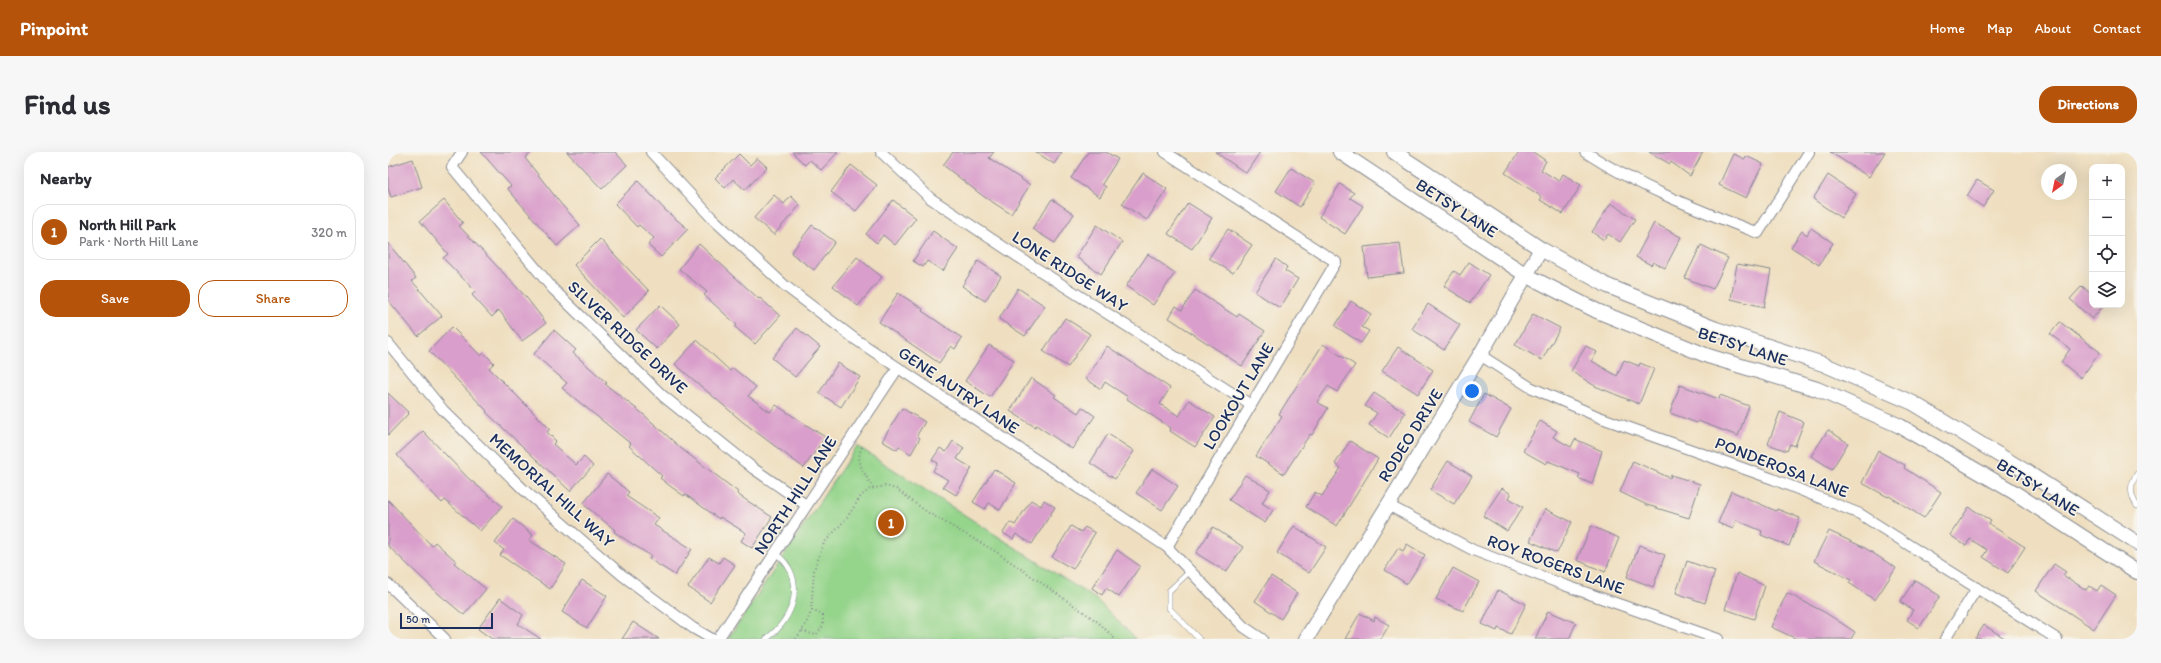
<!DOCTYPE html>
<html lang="en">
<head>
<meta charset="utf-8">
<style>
	body { margin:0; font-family:Itim,sans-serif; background:#f7f7f7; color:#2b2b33 }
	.controls { position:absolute; right:12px; top:12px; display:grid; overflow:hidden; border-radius:8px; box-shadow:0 4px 16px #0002 }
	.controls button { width:36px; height:36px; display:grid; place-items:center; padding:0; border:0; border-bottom:1px solid #e1e1e2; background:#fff; color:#2b2b33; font:20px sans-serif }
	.compass { position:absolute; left:1653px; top:12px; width:36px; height:36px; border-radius:50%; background:#fff; box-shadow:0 4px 16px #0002; rotate:213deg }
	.scale { position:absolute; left:12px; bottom:10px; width:93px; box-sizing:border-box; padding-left:4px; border:2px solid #1b2f5e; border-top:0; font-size:11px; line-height:14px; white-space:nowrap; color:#1b2f5e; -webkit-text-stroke:3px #f7f3e8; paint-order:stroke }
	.you { position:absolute; left:1084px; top:239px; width:14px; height:14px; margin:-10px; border:3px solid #fff; border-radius:50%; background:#1a73e8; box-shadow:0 0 0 6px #1a73e833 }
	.badge { display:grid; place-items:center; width:26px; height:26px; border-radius:50%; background:#b45309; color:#fff; font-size:13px; font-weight:700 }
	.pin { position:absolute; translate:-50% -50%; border:2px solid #fff; box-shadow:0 1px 4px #0006 }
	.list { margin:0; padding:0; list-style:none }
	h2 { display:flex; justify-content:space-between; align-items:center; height:52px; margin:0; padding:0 16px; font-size:17px }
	h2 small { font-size:13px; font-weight:400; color:#7c7c81 }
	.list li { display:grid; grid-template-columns:26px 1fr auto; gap:12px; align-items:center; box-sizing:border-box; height:56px; margin:0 8px 8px; padding:0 8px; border:1px solid #e1e1e2; border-radius:16px }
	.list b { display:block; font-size:15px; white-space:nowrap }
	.list p { margin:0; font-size:13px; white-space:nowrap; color:#7c7c81 }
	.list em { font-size:13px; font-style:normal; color:#7c7c81 }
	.actions { display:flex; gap:8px; padding:12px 16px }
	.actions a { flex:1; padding:9px 0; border:1px solid #b45309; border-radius:16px; text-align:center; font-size:14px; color:#b45309 }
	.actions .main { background:#b45309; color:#fff }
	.icon { flex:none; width:22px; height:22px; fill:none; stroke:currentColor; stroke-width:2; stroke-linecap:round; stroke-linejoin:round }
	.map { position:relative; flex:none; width:1749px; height:487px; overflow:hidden; border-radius:16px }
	header { display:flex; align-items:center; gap:24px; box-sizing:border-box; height:56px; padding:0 20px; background:#b45309; color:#fff }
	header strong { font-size:19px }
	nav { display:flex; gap:22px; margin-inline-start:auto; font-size:14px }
	.intro { display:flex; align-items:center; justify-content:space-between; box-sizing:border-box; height:96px; padding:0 24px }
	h1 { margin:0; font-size:28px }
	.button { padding:10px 18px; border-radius:16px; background:#b45309; color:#fff; font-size:14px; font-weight:700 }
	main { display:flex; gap:24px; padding:0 24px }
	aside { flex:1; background:#fff; border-radius:16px; box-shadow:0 4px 16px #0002 }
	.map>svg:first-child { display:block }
	.green { fill:#94d48b; stroke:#588274 }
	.building { fill:#d99ecb }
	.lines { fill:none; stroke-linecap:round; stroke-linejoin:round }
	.lane-casing { stroke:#85878f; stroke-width:6 }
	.street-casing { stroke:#85878f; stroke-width:12 }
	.secondary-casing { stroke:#85878f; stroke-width:16 }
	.path { stroke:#85878f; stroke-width:2; stroke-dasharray:1 3; stroke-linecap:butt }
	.lane { stroke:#fff; stroke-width:5 }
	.street { stroke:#fff; stroke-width:10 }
	.secondary { stroke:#fff; stroke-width:14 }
	.labels { text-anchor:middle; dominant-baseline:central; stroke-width:3; stroke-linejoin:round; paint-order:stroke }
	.street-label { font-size:17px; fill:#1b2f5e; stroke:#f7f3e8 }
</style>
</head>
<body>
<header>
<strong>Pinpoint</strong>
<nav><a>Home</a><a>Map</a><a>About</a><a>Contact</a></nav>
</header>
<div class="intro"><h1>Find us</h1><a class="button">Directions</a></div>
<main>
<aside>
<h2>Nearby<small></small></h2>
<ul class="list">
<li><span class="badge">1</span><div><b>North Hill Park</b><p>Park · North Hill Lane</p></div><em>320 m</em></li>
</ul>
<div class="actions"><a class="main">Save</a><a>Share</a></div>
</aside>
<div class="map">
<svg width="1749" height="487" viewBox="0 0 1749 487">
	<rect width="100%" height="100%" fill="#f7f3e8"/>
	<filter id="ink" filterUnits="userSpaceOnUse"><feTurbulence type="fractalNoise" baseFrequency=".025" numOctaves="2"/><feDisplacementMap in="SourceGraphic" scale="8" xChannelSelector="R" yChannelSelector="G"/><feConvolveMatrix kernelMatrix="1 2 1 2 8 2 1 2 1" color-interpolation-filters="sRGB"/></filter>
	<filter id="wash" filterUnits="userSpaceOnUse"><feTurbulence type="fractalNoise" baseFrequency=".012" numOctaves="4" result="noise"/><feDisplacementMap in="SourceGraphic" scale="16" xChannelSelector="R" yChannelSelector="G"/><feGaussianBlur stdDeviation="0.9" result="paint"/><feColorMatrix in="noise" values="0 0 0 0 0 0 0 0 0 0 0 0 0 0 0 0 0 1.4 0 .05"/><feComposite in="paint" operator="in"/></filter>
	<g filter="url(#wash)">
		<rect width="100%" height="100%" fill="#efdfc0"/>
		<path class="green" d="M469,294L709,448L748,487H340Z"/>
		<g id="blocks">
			<g class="building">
				<path d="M93,0H144L137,6L173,52L192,73L169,94L119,36L123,34Z"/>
				<path d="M179,0H227L239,13L214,37Z"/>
				<path d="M404,0H450L433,18L422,8L417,13Z"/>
				<path d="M565,0H606L601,6L642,33L623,62L595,44L555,13Z"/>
				<path d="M648,0H674L666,12Z"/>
				<path d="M700,0H718L730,7L714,32L718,35L712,45L683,26Z"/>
				<path d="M827,0H872L858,21Z"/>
				<path d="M1131,0H1145L1158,9L1153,18L1171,29L1175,22L1193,33L1175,62L1152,48L1154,45L1117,21Z"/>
				<path d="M1261,0H1315L1302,24L1283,10L1282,12Z"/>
				<path d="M1442,0H1497L1481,25Z"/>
				<path d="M351,2L362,13L369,6L379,15L357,38L345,27L337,36L327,26Z"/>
				<path d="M1345,2L1357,7L1358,4L1375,12L1358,46L1331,33Z"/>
				<path d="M25,7L34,35L3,45L0,36V15Z"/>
				<path d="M463,13L489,33L468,59L443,40Z"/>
				<path d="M903,16L927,31L912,55L888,39Z"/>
				<path d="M755,21L779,37L759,68L734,52Z"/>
				<path d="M1440,23L1468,42L1453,66L1425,47Z"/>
				<path d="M1589,28L1606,38L1595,55L1579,44Z"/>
				<path d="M250,29L278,59L300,77L273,105L260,93L266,86L251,73L249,75L227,52Z"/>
				<path d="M952,32L966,41L962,46L975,54L957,82L931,65Z"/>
				<path d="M386,43L396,52L403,44L412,53L386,83L366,66Z"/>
				<path d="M664,47L686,62L667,91L644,77Z"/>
				<path d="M56,48L75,71L71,74L138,145L158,171L134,189L111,158L104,165L84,143L87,139L55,106L60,102L32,69Z"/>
				<path d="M505,48L528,66L507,93L495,83L489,91L478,82Z"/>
				<path d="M800,51L824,66L804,97L780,82Z"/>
				<path d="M1223,51L1247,67L1232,90L1220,82L1216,88L1204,80Z"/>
				<path d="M1266,71L1293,85L1277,116L1265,110L1263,113L1248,105Z"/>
				<path d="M424,73L447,90L426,118L403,101Z"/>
				<path d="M709,73L734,90L713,122L688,105Z"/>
				<path d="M1423,76L1445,91L1431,113L1403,95L1414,79L1419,83Z"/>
				<path d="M840,77L864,93L845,121L821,106Z"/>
				<path d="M545,79L570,97L555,119L539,109L535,115L525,109Z"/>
				<path d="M212,87L261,139L235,166L186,113Z"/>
				<path d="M0,91L28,126L24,129L54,164L30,184L0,148Z"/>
				<path d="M1012,91L1016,121L979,125L976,95Z"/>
				<path d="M311,92L371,147L372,146L392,164L367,192L347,175L349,173L316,143L319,140L291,117Z"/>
				<path d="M1313,93L1340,106L1325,137L1297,126Z"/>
				<path d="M760,102L787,121L765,153L738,134Z"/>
				<path d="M469,105L494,125L470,154L445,134Z"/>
				<path d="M888,107L899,115L897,119L910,127L892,156L867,140Z"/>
				<path d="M590,109L613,124L597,149L574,134Z"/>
				<path d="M1081,110L1101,123L1082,151L1056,134L1066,119L1072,123Z"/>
				<path d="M1349,112L1383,118L1376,155L1343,147Z"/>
				<path d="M1694,134L1704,143V153H1716L1704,167L1682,147Z"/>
				<path d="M630,136L657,154L637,184L611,167Z"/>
				<path d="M807,138L849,165L851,162L877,179L854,214L781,166L788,154L794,158Z"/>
				<path d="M510,141L535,157L534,159L574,186L567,197L563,194L551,211L491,170Z"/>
				<path d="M963,149L983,162L974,175L981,179L973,191L947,174Z"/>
				<path d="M1040,152L1072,173L1056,198L1024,177Z"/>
				<path d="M272,153L292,172L269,197L248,178Z"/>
				<path d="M1145,162L1172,176L1154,208L1127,193Z"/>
				<path d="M677,166L702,182L680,215L655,199Z"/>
				<path d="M1672,170L1712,200L1693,226L1673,210L1682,197L1662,182Z"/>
				<path d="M64,175L93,204L96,201L106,211L101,216L162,277L159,280L168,289L165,292L188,313L196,305L205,314L182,339L98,260L99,259L41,199Z"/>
				<path d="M409,176L432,195L407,225L384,206Z"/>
				<path d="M166,178L188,198L185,201L219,231L217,232L255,262L295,298L350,340L349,342L384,365L364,396L353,389L358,381L332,365L331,367L297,342L296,344L282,334L272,326L274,324L241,294L243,292L174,236L179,231L146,202Z"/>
				<path d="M309,188L342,219L345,216L368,235L360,244L382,260L388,253L437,285L416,316L355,270L287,212Z"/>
				<path d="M935,192L967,213L949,240L940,234L929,250L940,256L924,283L922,282L896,322L868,304L894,264L891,262Z"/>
				<path d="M601,193L626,208L602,245L577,229Z"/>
				<path d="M719,194L782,236L772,252L791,264L801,248L827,265L807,295L782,279L783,276L739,247L740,245L717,230L713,237L698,227Z"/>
				<path d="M1198,194L1209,200L1204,209L1229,224L1236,208L1251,214L1252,211L1266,217L1251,252L1207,234L1183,219Z"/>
				<path d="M1010,195L1045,218L1030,242L994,219Z"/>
				<path d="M450,211L472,225L453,255L431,241Z"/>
				<path d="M643,226L668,243L666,245L690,261L694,255L707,264L684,297L648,273L647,275L622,259Z"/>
				<path d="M1292,233L1331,247L1332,243L1361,254L1350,284L1310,269L1309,271L1282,261Z"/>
				<path d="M0,241L21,261L0,283Z"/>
				<path d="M986,241L1017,261L1001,286L981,273L989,261L977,254Z"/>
				<path d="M1096,242L1123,257L1108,285L1081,270Z"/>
				<path d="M514,256L537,270L529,283L532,286L523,302L511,294L509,298L494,289Z"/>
				<path d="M1392,260L1416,270L1407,294L1402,292L1399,299L1380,292Z"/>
				<path d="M1152,269L1169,279L1165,285L1183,295L1187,287L1214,299L1204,332L1190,326L1192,322L1160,309L1158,312L1135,299Z"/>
				<path d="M1440,278L1460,291L1444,317L1423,304Z"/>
				<path d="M35,279L80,326L114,354L92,379L57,348L54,351L9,303Z"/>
				<path d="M720,282L746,299L727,327L702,311Z"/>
				<path d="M565,289L576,296L569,307L584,316L568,343L555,335L560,328L545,319L550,311L544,308L552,296L558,300Z"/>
				<path d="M962,289L990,307L949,374L918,355L927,340L934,344L953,316L947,312Z"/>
				<path d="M1490,299L1517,313L1516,316L1553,340L1536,366L1501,344L1500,345L1474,331Z"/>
				<path d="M1060,309L1084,324L1066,352L1042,338Z"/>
				<path d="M1245,309L1282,326L1283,323L1312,332L1301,366L1259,353L1232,340Z"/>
				<path d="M606,317L628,331L612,358L601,351L597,357L585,350Z"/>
				<path d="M764,317L790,334L774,358L748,341Z"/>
				<path d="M219,322L241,340L238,344L271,366L266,373L304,397L287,423L261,407L263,404L226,380L227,378L195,352Z"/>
				<path d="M857,323L882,338L874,351L885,358L877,371L841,348Z"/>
				<path d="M1114,336L1123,342L1121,346L1135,355L1119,379L1095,364Z"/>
				<path d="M1343,339L1388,359L1389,357L1412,366L1401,394L1373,383L1374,379L1348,368L1345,377L1330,371Z"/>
				<path d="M0,348L44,394L47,390L68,409L66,411L98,437L76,463L52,443L0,394Z"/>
				<path d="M643,348L653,354L656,348L667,355L644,392L628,382L625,387L615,381L622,370L627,373Z"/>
				<path d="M1581,355L1603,369L1601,372L1637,395L1620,421L1595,405L1599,398L1582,387L1578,394L1562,383Z"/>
				<path d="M1157,357L1184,370L1169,401L1142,389Z"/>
				<path d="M125,367L145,383L141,388L178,412L162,437L112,403L116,398L107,391Z"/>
				<path d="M683,374L693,380L697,375L707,381L685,417L664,405Z"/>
				<path d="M906,374L938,395L921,421L889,401Z"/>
				<path d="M1203,374L1231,386L1217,420L1189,408Z"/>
				<path d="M825,375L855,395L838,420L808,401Z"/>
				<path d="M1441,379L1477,396L1508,416L1487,448L1461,431L1463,428L1426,409Z"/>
				<path d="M1019,392L1037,403L1019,432L997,418L1010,396L1015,399Z"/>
				<path d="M1251,393L1277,403L1265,435L1239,425Z"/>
				<path d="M729,398L752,414L731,445L718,436L714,443L704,436Z"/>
				<path d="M321,405L331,411L335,405L347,413L322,450L300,435Z"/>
				<path d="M1299,409L1327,419L1317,451L1288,441Z"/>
				<path d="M1666,412L1678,420L1675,423L1698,438L1701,434L1709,439L1713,433L1728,443L1706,477L1648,439Z"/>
				<path d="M1065,416L1091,430L1075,459L1048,447Z"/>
				<path d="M1349,421L1377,434L1366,467L1337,457Z"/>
				<path d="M883,424L909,441L893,467L867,449Z"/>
				<path d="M194,428L219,444L199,476L174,460Z"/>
				<path d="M1527,428L1552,444L1531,476L1519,468L1525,458L1512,450Z"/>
				<path d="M1110,438L1138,452L1123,482L1110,476L1109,479L1094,472Z"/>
				<path d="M1399,441L1438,461L1467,480L1463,487H1409L1383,475Z"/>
				<path d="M112,446L135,463L130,472L153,487H104L90,477Z"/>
				<path d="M1160,459L1188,471L1181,487H1147Z"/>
				<path d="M972,461L986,469L987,465L1001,473L993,487H957Z"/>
				<path d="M245,470L271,487H234Z"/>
				<path d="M1596,473L1618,487H1587Z"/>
			</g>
		</g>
	</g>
	<g filter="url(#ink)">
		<use href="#blocks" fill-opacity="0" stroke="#85878f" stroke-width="1"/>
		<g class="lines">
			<g class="lane-casing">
				<g id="lane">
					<path d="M1749,322C1741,334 1742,342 1749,354"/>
					<path d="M801,420L781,439V456L811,487"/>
					<path d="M378,487C407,467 420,425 387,401"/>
				</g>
			</g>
			<g class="street-casing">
				<g id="street">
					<path d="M74,0L64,15L165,137L275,244L366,317L418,353"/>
					<path d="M263,0L323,65L396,133L467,187L779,395L856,475L874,487"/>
					<path d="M493,0L542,46L629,104L863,253"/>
					<path d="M777,0L948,110L779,395"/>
					<path d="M1197,0C1251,35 1310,58 1370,81L1421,0"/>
					<path d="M0,191L55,258L136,338L234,423L305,476L324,487"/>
					<path d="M1092,203L1142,235L1211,265L1385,327L1472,362L1669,487"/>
					<path d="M1000,353L1085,398L1176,433L1330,487"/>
					<path d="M0,432L57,487"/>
					<path d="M330,487L510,216"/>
					<path d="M1557,487L1589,436"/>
				</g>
			</g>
			<g class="secondary-casing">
				<g id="secondary">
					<path d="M952,0L1138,123L1209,159L1320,204L1429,237L1512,274L1624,339L1749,420"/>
					<path d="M1006,0L1153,97L1220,134L1328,177L1435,212L1525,251L1634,317L1749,391"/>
					<path d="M918,487L1092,203L1153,97"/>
				</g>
			</g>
			<g class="path">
				<path d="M474,295C466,310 478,323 485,336"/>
				<path d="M414,479L428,483L435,474V463L423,458"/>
				<path d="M408,487L418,472L423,460L426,418L436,391L458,367L473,344L482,337L497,334L508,337L539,360L607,399L710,470L727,487"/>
			</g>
			<use href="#lane" class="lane"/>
			<use href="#street" class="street"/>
			<use href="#secondary" class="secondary"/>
		</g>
	</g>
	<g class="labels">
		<g class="street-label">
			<text transform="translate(1069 56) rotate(33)">BETSY LANE</text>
			<text transform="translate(682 119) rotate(33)">LONE RIDGE WAY</text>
			<text transform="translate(240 185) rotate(43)">SILVER RIDGE DRIVE</text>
			<text transform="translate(1355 194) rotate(18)">BETSY LANE</text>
			<text transform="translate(571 238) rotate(34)">GENE AUTRY LANE</text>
			<text transform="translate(850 244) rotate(-59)">LOOKOUT LANE</text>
			<text transform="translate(1022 283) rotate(-58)">RODEO DRIVE</text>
			<text transform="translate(1394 315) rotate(21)">PONDEROSA LANE</text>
			<text transform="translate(1650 335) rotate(32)">BETSY LANE</text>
			<text transform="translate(164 338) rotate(42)">MEMORIAL HILL WAY</text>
			<text transform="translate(407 343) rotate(-57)">NORTH HILL LANE</text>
			<text transform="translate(1168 412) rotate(20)">ROY ROGERS LANE</text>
		</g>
	</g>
</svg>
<div class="controls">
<button>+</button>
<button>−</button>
<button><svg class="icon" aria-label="locate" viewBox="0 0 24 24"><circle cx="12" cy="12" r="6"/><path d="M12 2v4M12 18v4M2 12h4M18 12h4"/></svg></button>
<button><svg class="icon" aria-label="layers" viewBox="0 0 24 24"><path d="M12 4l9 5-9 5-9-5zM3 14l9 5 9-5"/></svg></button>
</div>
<svg class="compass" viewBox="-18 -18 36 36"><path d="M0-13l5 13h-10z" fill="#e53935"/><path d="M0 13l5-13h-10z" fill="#7c7c81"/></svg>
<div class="scale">50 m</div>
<div class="you"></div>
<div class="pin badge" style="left:503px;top:371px">1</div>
</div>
</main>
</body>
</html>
